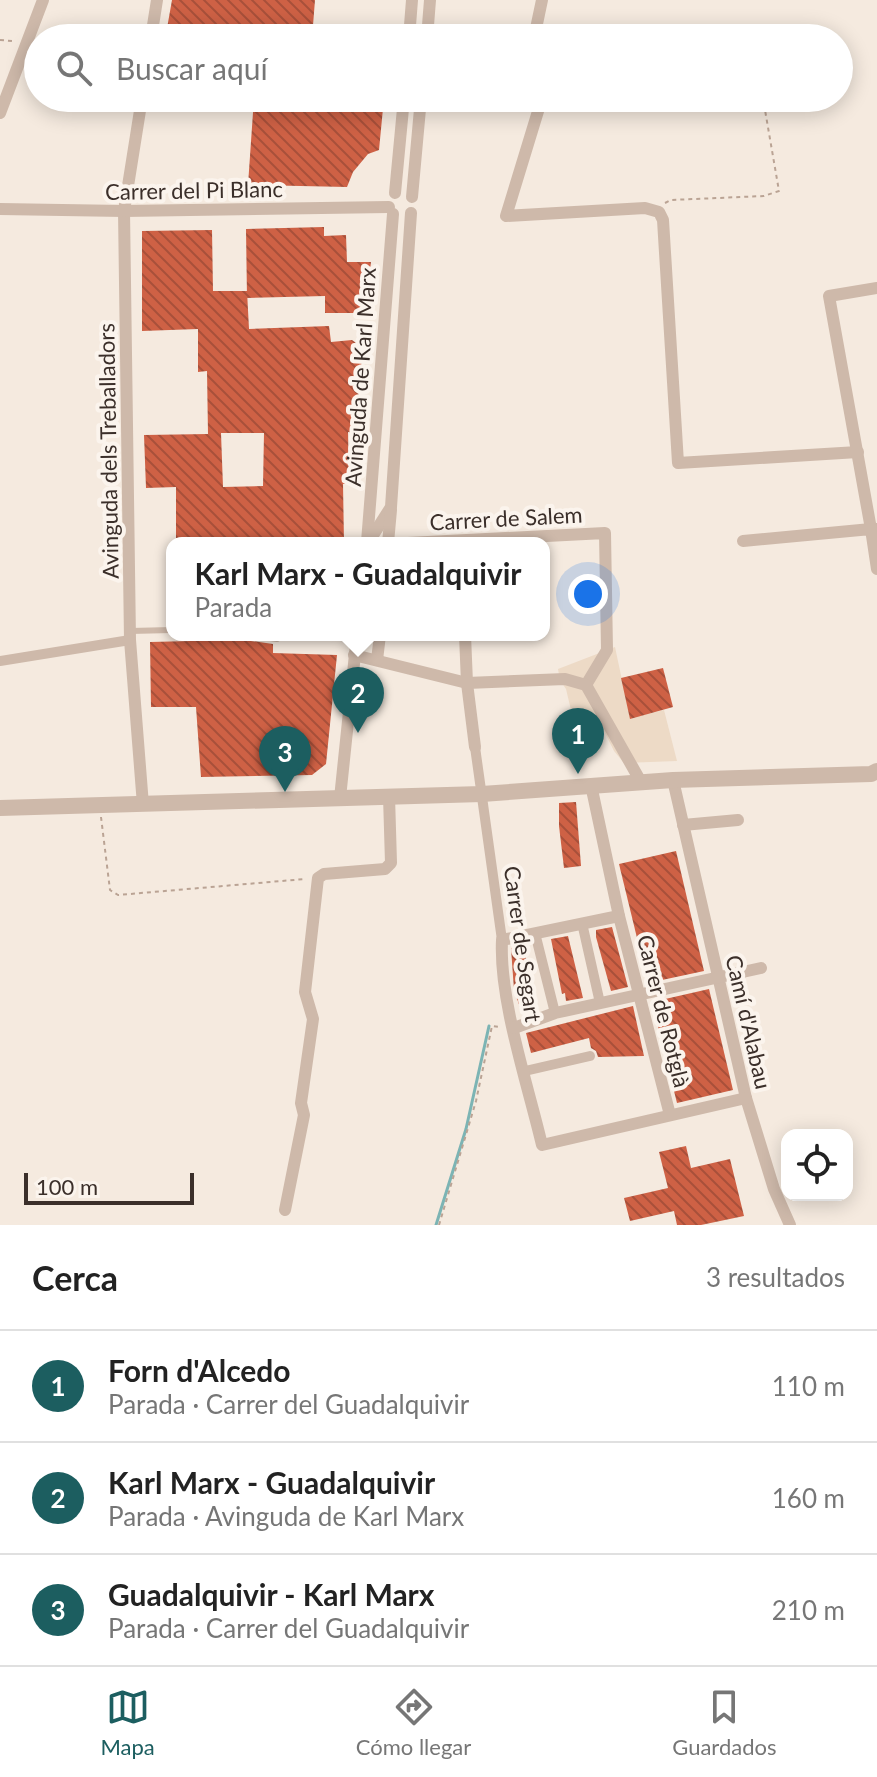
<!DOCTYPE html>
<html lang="es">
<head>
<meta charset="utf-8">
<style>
	body { margin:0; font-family:Lato,sans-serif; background:#f2f2f2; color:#222 }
	.controls { position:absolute; right:24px; bottom:24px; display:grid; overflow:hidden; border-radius:16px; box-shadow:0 4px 20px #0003 }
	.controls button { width:72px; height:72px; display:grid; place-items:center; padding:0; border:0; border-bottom:2px solid #e0e0e0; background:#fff; color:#222; font:40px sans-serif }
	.scale { position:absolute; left:24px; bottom:20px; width:170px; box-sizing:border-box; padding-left:8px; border:4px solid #3b2f2a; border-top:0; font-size:22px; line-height:28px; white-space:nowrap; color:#3b2f2a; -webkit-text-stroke:6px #fbf4ed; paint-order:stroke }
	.you { position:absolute; left:588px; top:594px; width:28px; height:28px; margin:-20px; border:6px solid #fff; border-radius:50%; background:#1a73e8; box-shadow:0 0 0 12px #1a73e833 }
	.badge { display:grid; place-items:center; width:52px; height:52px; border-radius:50%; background:#1c5e60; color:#fff; font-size:26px; font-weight:700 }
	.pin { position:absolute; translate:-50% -66px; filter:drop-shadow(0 2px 4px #0008) }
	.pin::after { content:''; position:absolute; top:42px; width:28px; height:24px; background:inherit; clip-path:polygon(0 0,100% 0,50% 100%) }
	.popup { position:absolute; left:166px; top:537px; width:384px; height:104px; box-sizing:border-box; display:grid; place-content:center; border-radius:16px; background:#fff; filter:drop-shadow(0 2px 6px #0005); font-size:26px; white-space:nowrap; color:#767676 }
	.popup b { font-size:30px; color:#222 }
	.popup::after { content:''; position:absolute; left:50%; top:100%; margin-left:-16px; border:16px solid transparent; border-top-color:#fff }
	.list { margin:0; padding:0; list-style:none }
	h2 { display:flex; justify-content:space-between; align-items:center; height:104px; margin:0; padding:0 32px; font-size:34px }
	h2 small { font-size:26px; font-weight:400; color:#767676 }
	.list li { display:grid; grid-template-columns:52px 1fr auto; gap:24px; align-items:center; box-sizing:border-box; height:112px; padding:0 32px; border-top:2px solid #e0e0e0 }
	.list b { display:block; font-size:30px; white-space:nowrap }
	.list p { margin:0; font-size:26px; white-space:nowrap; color:#767676 }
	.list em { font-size:26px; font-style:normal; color:#767676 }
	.icon { flex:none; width:44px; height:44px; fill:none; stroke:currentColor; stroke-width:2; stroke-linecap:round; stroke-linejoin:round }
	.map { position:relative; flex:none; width:877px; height:1225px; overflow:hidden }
	.search { position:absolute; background:#fff; box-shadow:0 4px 20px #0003; left:24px; right:24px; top:24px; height:88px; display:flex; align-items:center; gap:20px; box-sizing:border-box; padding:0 28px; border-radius:44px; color:#767676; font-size:30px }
	.sheet { height:440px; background:#fff }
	nav { display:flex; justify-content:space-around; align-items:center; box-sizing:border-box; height:112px; border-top:2px solid #e0e0e0; background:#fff; font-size:22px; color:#767676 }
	nav a { display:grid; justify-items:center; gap:4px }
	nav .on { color:#1c5e60 }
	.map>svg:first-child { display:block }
	.plaza { fill:#eddac6 }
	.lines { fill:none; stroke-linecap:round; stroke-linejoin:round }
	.stream { stroke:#7cb4b4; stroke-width:3 }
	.building { fill:url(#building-back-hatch); fill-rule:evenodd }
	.path { stroke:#baa394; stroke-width:2; stroke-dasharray:4 4; stroke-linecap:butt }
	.service { stroke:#ceb9aa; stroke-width:6 }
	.pedestrian { stroke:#ceb9aa; stroke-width:10 }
	.minor { stroke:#ceb9aa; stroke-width:12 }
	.tertiary { stroke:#ceb9aa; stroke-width:16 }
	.labels { text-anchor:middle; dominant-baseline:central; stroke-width:8; stroke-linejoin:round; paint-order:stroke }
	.street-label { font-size:22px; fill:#3b2f2a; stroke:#fbf4ed }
</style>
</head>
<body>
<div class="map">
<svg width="877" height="1225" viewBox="0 0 877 1225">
	<defs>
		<pattern id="building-back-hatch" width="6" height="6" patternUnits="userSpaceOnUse" patternTransform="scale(2)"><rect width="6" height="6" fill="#ce6145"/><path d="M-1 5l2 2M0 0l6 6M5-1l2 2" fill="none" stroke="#a8503a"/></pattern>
	</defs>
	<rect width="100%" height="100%" fill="#f5eadf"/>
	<path class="plaza" d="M615,647L630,718L664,710L677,761L624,763L614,751L598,719L576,731L566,689L560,680L558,669Z"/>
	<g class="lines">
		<path class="stream" d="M436,1225L466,1129L489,1026"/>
	</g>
	<g class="building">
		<path d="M172,0H315L312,38H181V35L166,34Z"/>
		<path d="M254,98H384L379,150L368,154L353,172L347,187L248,185Z"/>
		<path d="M324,227V236L346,235L347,262H371L365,313H325V296L247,298L246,229Z"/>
		<path d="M212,230L213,291H247L249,329L329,326L331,342L352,340L363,348L355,433L348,432L349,484H343L344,543H182V538H176V487L146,488L144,435L208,434L207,371L198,372V329L142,331V231ZM221,433H264L263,486L223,487Z"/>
		<path d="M191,637L230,638L273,644V653L337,655L326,764L312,775L201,777L196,707H151L150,642L191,641Z"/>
		<path d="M663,668L673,707L630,719L621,678Z"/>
		<path d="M576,802L581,866L564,868L559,826V803Z"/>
		<path d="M676,851L704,971L648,983L619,864Z"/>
		<path d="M612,927L628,987L611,991L596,937V930Z"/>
		<path d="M568,936L583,998L566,1001L565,993L562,994L551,939Z"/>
		<path d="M523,945L538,1009L522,1013L514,990L511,948Z"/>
		<path d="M709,989L733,1090L677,1103L652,1002Z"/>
		<path d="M633,1006L644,1056L598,1057L596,1051L591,1048L589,1038L531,1053L526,1033Z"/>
		<path d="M686,1146L691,1168L730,1159L744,1216L701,1225H677L674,1211L630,1221L624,1198L668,1188L659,1152Z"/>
	</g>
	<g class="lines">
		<g class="path">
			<path d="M0,40L12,41"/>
			<path d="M665,203L671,200L764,196L779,191L765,110"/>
			<path d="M101,817L110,890L118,895L305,879"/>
			<path d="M439,1225L476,1101L492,1026L501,1027"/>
		</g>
		<g class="service">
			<path d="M130,631L172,630"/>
			<path d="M249,635L277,639"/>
		</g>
		<g class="pedestrian">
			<path d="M0,661L130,640"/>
			<path d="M475,747L502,940"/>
			<path d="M582,923L600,1003"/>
			<path d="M535,933L555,1013"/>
			<path d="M525,1071L590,1056"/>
		</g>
		<g class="minor">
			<path d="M151,38L157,0"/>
			<path d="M409,38L412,0"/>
			<path d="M427,38L430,0"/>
			<path d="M534,38L542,0"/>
			<path d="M142,98L124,211L130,640L143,805"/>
			<path d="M539,98V108L506,216L645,208L659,212L663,220L678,463L858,452"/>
			<path d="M0,113L43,0"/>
			<path d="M395,193L404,98"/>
			<path d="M412,197L421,98"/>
			<path d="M0,209L124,211L389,207"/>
			<path d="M877,288L829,296L871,529H877"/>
			<path d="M743,541L871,529L877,569"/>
			<path d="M367,542L393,214"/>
			<path d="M368,543L391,507L411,213"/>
			<path d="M388,543L391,510"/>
			<path d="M408,543L605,533L607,650L586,685"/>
			<path d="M465,635L467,683L475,747"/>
			<path d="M354,655L467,683L565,679L586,685L641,782"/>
			<path d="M377,660L380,635"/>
			<path d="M673,780L746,1098L774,1189L790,1225"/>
			<path d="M591,785L619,916L670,1115"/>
			<path d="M340,798L357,635"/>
			<path d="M683,825L738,820"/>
			<path d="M619,916L502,940C499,1000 528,1085 542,1145L746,1098"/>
			<path d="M514,1028L555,1013L761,968"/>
			<path d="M285,1210L304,1115L301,1103L313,1019L305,992L318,878L324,874L385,869L391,863L389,796"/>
		</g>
		<path class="tertiary" d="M0,808L482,794L673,780L871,774L877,771"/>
	</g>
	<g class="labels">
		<g class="street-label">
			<text transform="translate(194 190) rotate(-1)">Carrer del Pi Blanc</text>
			<text transform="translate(360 377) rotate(-86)">Avinguda de Karl Marx</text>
			<text transform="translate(108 451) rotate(-91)">Avinguda dels Treballadors</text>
			<text transform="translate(506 518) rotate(-3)">Carrer de Salem</text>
			<text transform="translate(523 944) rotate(82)">Carrer de Segart</text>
			<text transform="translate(664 1011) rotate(76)">Carrer de Rotglà</text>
			<text transform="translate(749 1022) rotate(77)">Camí d'Alabau</text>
		</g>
	</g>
</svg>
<div class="controls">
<button><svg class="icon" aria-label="locate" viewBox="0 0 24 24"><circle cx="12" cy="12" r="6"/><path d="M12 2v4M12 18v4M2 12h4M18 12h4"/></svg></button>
</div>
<div class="scale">100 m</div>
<div class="you"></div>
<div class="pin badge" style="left:578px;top:774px">1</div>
<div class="pin badge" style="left:358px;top:733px">2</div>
<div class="popup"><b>Karl Marx - Guadalquivir</b>Parada</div>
<div class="pin badge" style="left:285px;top:792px">3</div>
<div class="search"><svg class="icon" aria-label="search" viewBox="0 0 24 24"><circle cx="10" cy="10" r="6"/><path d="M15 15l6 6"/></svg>Buscar aquí</div>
</div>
<section class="sheet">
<h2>Cerca<small>3 resultados</small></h2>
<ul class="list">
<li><span class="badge">1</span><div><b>Forn d'Alcedo</b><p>Parada · Carrer del Guadalquivir</p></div><em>110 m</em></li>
<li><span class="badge">2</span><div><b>Karl Marx - Guadalquivir</b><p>Parada · Avinguda de Karl Marx</p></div><em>160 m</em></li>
<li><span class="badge">3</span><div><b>Guadalquivir - Karl Marx</b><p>Parada · Carrer del Guadalquivir</p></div><em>210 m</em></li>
</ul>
</section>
<nav>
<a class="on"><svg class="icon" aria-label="map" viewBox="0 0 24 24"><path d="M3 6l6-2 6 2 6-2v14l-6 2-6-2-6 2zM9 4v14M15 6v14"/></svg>Mapa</a>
<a><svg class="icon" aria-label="directions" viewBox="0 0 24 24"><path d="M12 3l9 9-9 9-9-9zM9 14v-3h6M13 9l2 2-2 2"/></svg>Cómo llegar</a>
<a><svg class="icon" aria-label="saved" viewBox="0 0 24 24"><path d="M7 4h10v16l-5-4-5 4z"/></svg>Guardados</a>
</nav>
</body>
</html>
